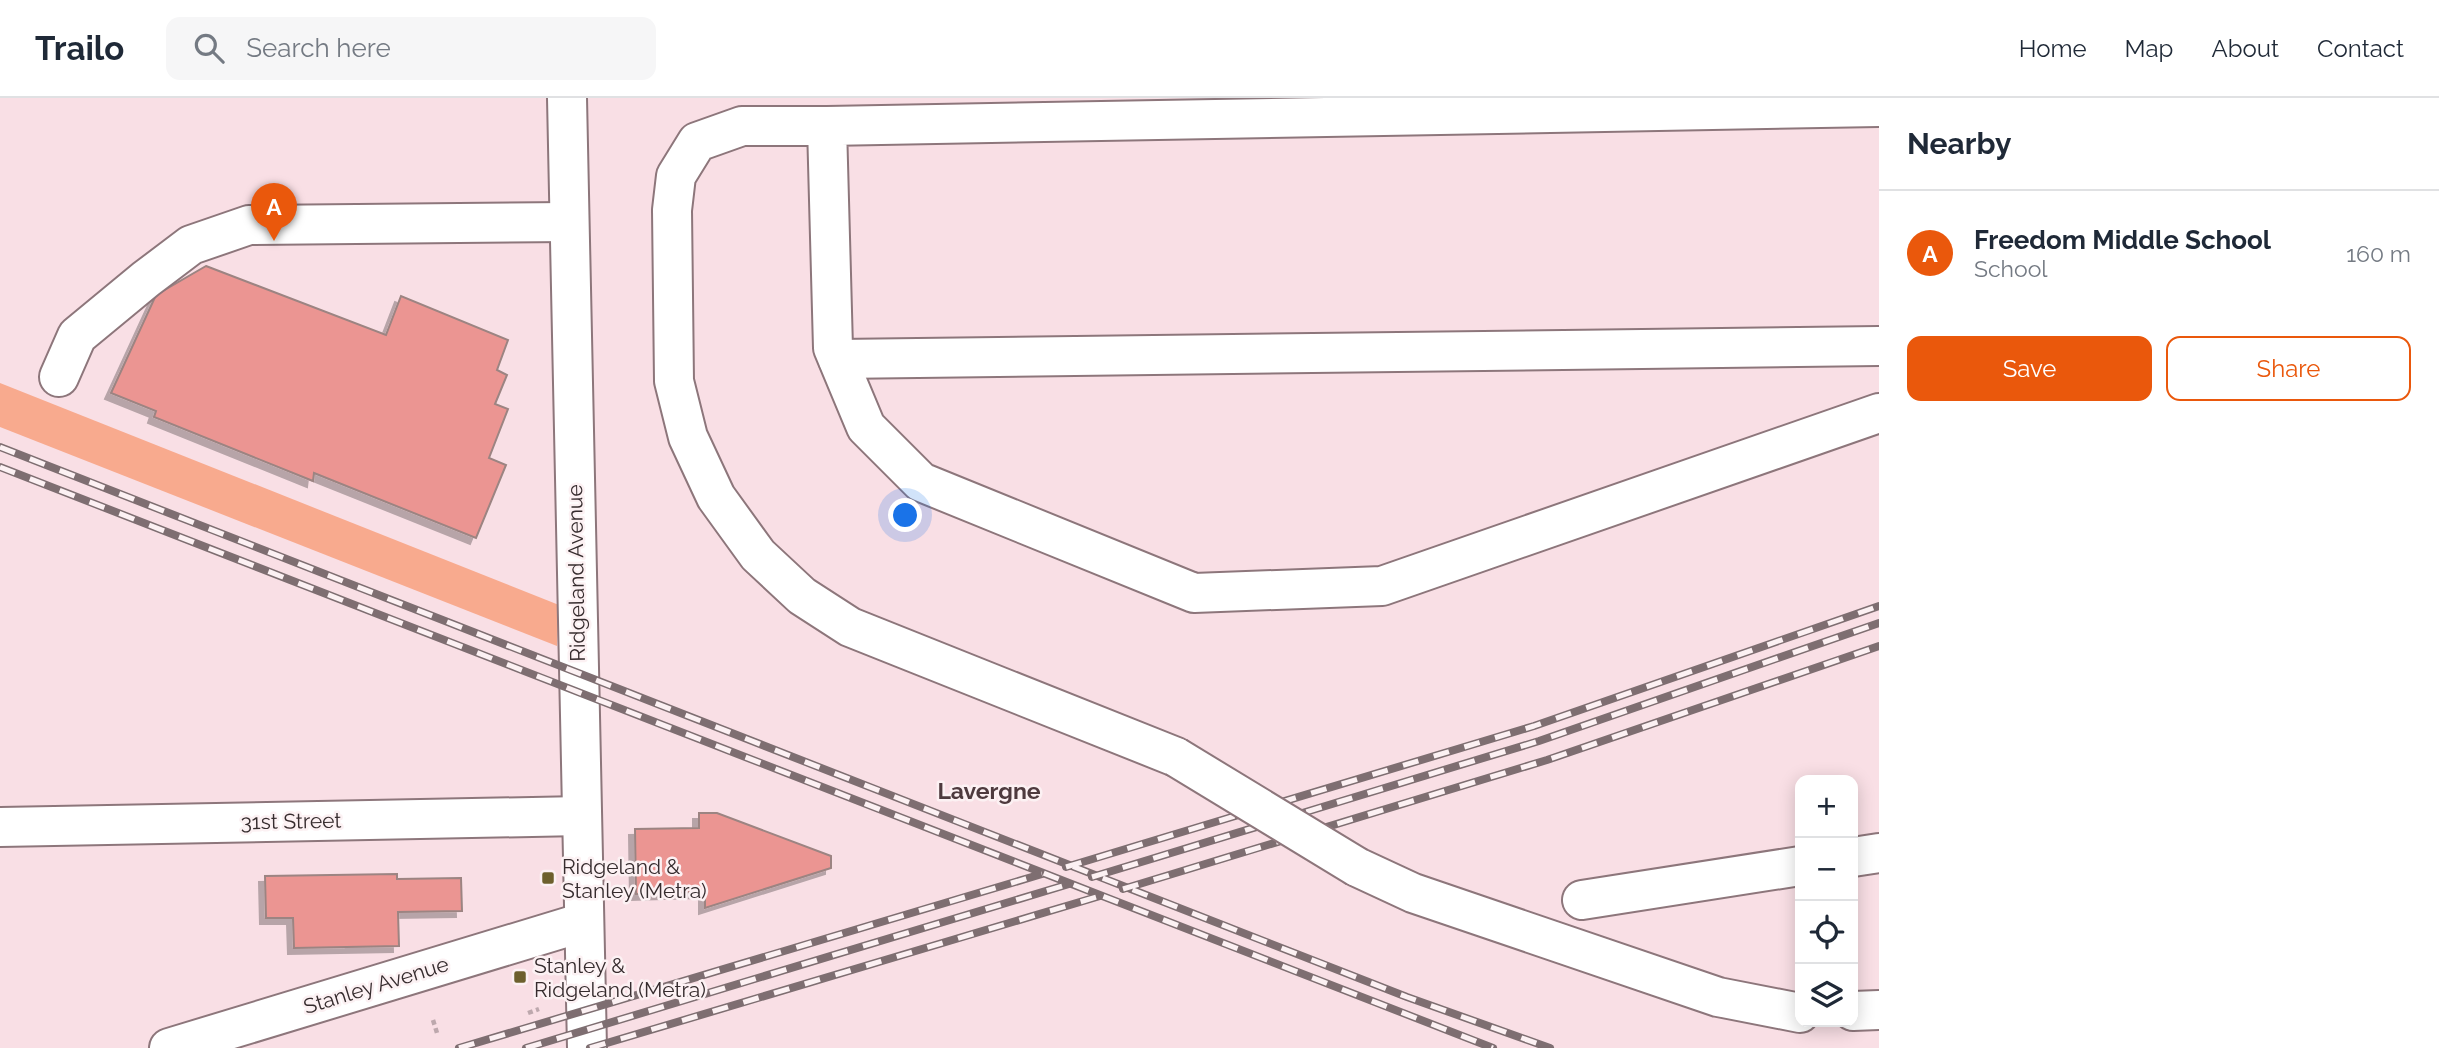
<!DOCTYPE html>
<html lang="en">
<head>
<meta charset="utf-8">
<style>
	body { margin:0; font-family:Raleway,sans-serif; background:#f6f6f7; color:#1f2937 }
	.controls { position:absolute; right:21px; bottom:21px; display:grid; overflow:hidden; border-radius:14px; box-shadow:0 4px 18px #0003 }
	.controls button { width:63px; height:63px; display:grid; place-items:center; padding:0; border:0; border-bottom:2px solid #e0e1e3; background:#fff; color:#1f2937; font:35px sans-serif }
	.you { position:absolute; left:906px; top:418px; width:24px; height:24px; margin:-18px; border:5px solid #fff; border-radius:50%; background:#1a73e8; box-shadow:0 0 0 10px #1a73e833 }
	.badge { display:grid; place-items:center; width:46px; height:46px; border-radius:50%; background:#ea580c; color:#fff; font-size:23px; font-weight:700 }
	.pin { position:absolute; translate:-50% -58px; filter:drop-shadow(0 2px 4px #0008) }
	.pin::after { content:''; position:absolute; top:37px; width:24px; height:21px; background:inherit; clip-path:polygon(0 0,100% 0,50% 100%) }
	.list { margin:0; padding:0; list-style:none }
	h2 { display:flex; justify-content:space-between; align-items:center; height:91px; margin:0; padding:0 28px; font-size:30px }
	h2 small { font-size:23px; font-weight:400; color:#747a83 }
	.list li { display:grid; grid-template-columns:46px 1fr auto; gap:21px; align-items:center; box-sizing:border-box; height:126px; padding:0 28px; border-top:2px solid #e0e1e3 }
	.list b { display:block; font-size:26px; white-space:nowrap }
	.list p { margin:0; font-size:23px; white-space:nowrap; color:#747a83 }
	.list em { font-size:23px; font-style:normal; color:#747a83 }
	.actions { display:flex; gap:14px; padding:21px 28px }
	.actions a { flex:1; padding:16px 0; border:2px solid #ea580c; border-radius:14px; text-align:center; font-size:24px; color:#ea580c }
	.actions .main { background:#ea580c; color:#fff }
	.icon { flex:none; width:38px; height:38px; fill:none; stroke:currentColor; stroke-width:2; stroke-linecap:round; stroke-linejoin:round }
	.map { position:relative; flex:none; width:1879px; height:950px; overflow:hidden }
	header { display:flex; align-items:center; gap:42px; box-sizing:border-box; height:98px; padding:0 35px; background:#fff; border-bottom:2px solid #e0e1e3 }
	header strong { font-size:33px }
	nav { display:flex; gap:38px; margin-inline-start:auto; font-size:24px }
	.search { width:490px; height:63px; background:#f6f6f7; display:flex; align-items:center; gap:18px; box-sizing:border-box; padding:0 24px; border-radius:14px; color:#747a83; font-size:26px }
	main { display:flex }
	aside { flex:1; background:#fff }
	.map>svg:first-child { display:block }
	.green { fill:#f8aa8e }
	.building { fill:#eb9592; stroke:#9c8482; stroke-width:2; filter:url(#shadow) }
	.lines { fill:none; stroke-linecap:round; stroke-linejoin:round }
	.minor-casing { stroke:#8d767b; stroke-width:42 }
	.path { stroke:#bda8ad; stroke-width:4.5; stroke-dasharray:5 3.5; stroke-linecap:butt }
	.minor { stroke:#fff; stroke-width:38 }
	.rail-casing { stroke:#7e6e71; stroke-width:8 }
	.rail { stroke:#fcf1f3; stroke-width:5; stroke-dasharray:16; stroke-linecap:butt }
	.minor-bridge-casing { stroke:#8d767b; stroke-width:42; stroke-linecap:butt }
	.minor-bridge { stroke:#fff; stroke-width:38 }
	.poi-dot { fill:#6d602d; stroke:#fcf1f3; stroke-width:2.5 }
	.labels { text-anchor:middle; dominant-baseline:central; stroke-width:5; stroke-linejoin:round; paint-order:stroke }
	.street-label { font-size:21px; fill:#362c2e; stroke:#fcf1f3 }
	.poi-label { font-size:21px; fill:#362c2e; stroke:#fcf1f3; text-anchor:start }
	.neighbourhood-label { font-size:23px; font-weight:bold; fill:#4e3a3e; stroke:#fcf1f3 }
</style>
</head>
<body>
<header>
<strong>Trailo</strong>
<div class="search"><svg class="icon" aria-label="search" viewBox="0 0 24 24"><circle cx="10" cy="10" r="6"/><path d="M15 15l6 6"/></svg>Search here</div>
<nav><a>Home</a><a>Map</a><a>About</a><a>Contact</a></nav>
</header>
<main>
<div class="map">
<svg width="1879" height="950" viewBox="0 0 1879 950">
	<defs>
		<filter id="shadow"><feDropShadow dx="-6" dy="6" stdDeviation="0" flood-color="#0004"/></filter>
	</defs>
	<rect width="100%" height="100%" fill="#f9dfe5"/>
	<path class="green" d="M0,285L559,507L557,548L0,329Z"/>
	<g class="building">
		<path d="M206,168L386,237L401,198L508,242L497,272L507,277L495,306L508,311L489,360L506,367L476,440L314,375L313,383L154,319L156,313L111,295L156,197Z"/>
		<path d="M699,715H717L831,758V770L705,810V794L636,796L635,731L699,730Z"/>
		<path d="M397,776V781L461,780L462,813L398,814L399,848L294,850L293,820H266L265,778Z"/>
	</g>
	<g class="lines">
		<g class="minor-casing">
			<g id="minor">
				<path d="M567,0L587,950"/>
				<path d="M1879,9L827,28L833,250L866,329L921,384L1194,495L1382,488L1879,315"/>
				<path d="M827,28H742L697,44L676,78L672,112L674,283L688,339L716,399L758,457L802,498L850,529L1176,659"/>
				<path d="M838,261L1879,248"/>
				<path d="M59,279L77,238L146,181L191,147L249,127L569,124"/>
				<path d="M0,729L581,718"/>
				<path d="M1853,759L1879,755"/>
				<path d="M1357,769L1413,795L1718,899L1800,915"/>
				<path d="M1582,802L1800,768"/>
				<path d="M1853,913L1879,912"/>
				<path d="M169,950L584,824"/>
			</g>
		</g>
		<g class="path">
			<path d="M528,915L539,911"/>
			<path d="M433,922L437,935"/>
		</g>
		<use href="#minor" class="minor"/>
		<g class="rail-casing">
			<g id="rail">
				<path d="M0,349L1407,899L1550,950"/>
				<path d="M0,369L1493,950"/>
				<path d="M1066,769L1534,628L1879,508"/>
				<path d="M1092,779L1539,643L1879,525"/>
				<path d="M1123,791L1547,662L1879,548"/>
				<path d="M459,950L1042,776"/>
				<path d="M526,950L1069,786"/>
				<path d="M590,950L1100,798"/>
			</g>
		</g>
		<use href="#rail" class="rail"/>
		<g class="minor-bridge-casing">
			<path id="minor-bridge" d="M1176,659L1357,769"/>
		</g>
		<use href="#minor-bridge" class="minor-bridge"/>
	</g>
	<g class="poi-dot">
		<rect x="541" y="773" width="14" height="14" rx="3.5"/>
		<rect x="513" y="872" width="14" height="14" rx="3.5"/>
	</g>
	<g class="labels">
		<g class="street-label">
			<text transform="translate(576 475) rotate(-91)">Ridgeland Avenue</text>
			<text transform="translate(291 723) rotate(-1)">31st Street</text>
			<text transform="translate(376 887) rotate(-17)">Stanley Avenue</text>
		</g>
		<g class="poi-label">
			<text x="562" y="768">Ridgeland &amp;<tspan x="562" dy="24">Stanley (Metra)</tspan></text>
			<text x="534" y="867">Stanley &amp;<tspan x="534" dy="24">Ridgeland (Metra)</tspan></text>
		</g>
		<g class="neighbourhood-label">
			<text x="989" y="692">Lavergne</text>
		</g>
	</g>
</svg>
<div class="controls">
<button>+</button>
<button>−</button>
<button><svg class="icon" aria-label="locate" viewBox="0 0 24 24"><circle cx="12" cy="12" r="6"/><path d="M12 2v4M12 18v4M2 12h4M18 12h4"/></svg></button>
<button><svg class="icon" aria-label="layers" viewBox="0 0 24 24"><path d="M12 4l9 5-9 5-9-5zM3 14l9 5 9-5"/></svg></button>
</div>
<div class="you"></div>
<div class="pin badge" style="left:274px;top:143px">A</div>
</div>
<aside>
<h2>Nearby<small></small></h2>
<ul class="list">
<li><span class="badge">A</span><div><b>Freedom Middle School</b><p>School</p></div><em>160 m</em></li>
</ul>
<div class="actions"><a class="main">Save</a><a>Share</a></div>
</aside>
</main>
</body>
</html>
